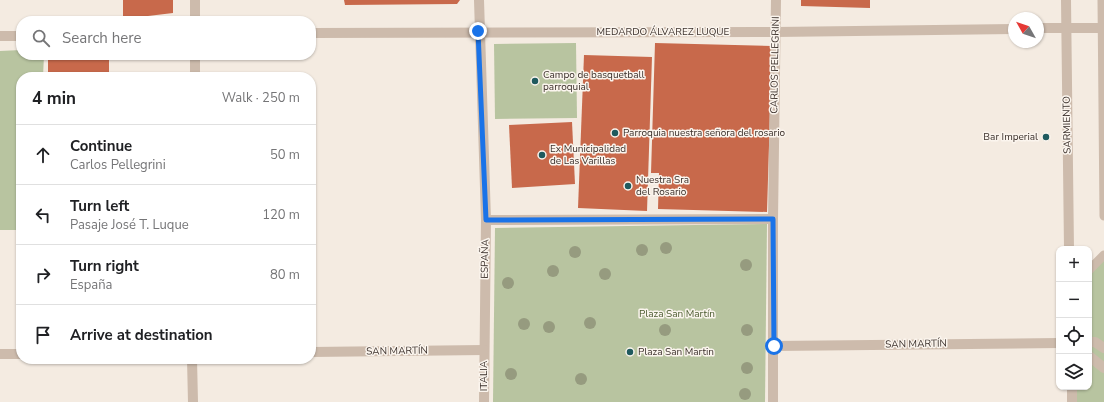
<!DOCTYPE html>
<html lang="en">
<head>
<meta charset="utf-8">
<style>
	body { margin:0; font-family:"Nunito Sans",sans-serif; background:#f6f6f6; color:#202124 }
	.controls { position:absolute; right:12px; bottom:12px; display:grid; overflow:hidden; border-radius:8px; box-shadow:0 1px 3px #0004 }
	.controls button { width:36px; height:36px; display:grid; place-items:center; padding:0; border:0; border-bottom:1px solid #e0e0e0; background:#fff; color:#202124; font:20px sans-serif }
	.compass { position:absolute; left:1008px; top:12px; width:36px; height:36px; border-radius:50%; background:#fff; box-shadow:0 1px 3px #0004; rotate:310deg }
	.stop { position:absolute; width:12px; height:12px; margin:-9px; border:3px solid #1a73e8; border-radius:50%; background:#fff }
	.stop.end { background:#1a73e8; border-color:#fff; box-shadow:0 1px 4px #0008 }
	.list { margin:0; padding:0; list-style:none }
	h2 { display:flex; justify-content:space-between; align-items:center; height:52px; margin:0; padding:0 16px; font-size:17px }
	h2 small { font-size:13px; font-weight:400; color:#757577 }
	.list li { display:grid; grid-template-columns:26px 1fr auto; gap:12px; align-items:center; box-sizing:border-box; height:60px; padding:0 16px; border-top:1px solid #e0e0e0 }
	.list b { display:block; font-size:15px; white-space:nowrap }
	.list p { margin:0; font-size:13px; white-space:nowrap; color:#757577 }
	.list em { font-size:13px; font-style:normal; color:#757577 }
	.icon { flex:none; width:22px; height:22px; fill:none; stroke:currentColor; stroke-width:2; stroke-linecap:round; stroke-linejoin:round }
	.map { position:relative; flex:none; width:1104px; height:402px; overflow:hidden }
	.search { position:absolute; background:#fff; box-shadow:0 1px 3px #0004; left:16px; top:16px; width:300px; height:44px; display:flex; align-items:center; gap:10px; box-sizing:border-box; padding:0 14px; border-radius:16px; color:#757577; font-size:15px }
	.panel { position:absolute; background:#fff; box-shadow:0 1px 3px #0004; left:16px; top:72px; width:300px; height:292px; border-radius:16px }
	.map>svg:first-child { display:block }
	.green { fill:#b8c4a0 }
	.building { fill:#c8694b }
	.lines { fill:none; stroke-linecap:round; stroke-linejoin:round }
	.lane { stroke:#cdbbac; stroke-width:9 }
	.street { stroke:#cdbbac; stroke-width:10 }
	.tree { fill:#969b7f }
	.route { stroke:#1a73e8; stroke-width:5 }
	.poi-dot { fill:#1f5a5e; stroke:#fbf5ee; stroke-width:1.5 }
	.labels { text-anchor:middle; dominant-baseline:central; stroke-width:3; stroke-linejoin:round; paint-order:stroke }
	.street-label { font-size:10px; fill:#3b302b; stroke:#fbf5ee }
	.poi-label { font-size:10px; fill:#3b302b; stroke:#fbf5ee; text-anchor:start }
	.park-label { font-size:10px; fill:#4a5a2e; stroke:#fbf5ee }
</style>
</head>
<body>
<div class="map">
<svg width="1104" height="402" viewBox="0 0 1104 402">
	<rect width="100%" height="100%" fill="#f4ebe1"/>
	<g class="green">
		<path d="M576,43L577,118L495,119L494,44Z"/>
		<path d="M21,50V55H44L43,77H21V230H0V51Z"/>
		<path d="M767,224L765,402H493L495,228Z"/>
		<path d="M1104,255V402H1072V387H1089V270Z"/>
	</g>
	<g class="building">
		<path d="M123,0H173V13L123,19Z"/>
		<path d="M344,0H460L457,4L345,5Z"/>
		<path d="M801,0H870V8L801,6Z"/>
		<path d="M655,43L772,46L767,212L658,209L659,173H651Z"/>
		<rect x="48" y="55" width="61" height="22"/>
		<path d="M584,55L652,57L647,211L578,208Z"/>
		<path d="M572,122L575,184L512,188L509,125Z"/>
	</g>
	<g class="lines">
		<g class="lane">
			<path d="M1102,0L1104,216"/>
			<path d="M1089,270L1104,255"/>
		</g>
		<g class="street">
			<path d="M195,0V21"/>
			<path d="M479,0L486,220L484,402"/>
			<path d="M1066,0L1069,249"/>
			<path d="M1038,28H1102"/>
			<path d="M311,33L776,32L1014,29"/>
			<path d="M0,36H21"/>
			<path d="M195,77V55"/>
			<path d="M486,220L773,219"/>
			<path d="M1089,342H1095L1104,348"/>
			<path d="M774,346L1059,343"/>
			<path d="M311,352L484,350"/>
			<path d="M0,354H21"/>
			<path d="M1089,356L1104,368"/>
			<path d="M192,359L193,402"/>
			<path d="M1072,387V402"/>
			<path d="M773,402V219L776,0"/>
		</g>
	</g>
	<g class="tree">
		<circle cx="666" cy="248" r="6"/>
		<circle cx="642" cy="250" r="6"/>
		<circle cx="575" cy="252" r="6"/>
		<circle cx="746" cy="265" r="6"/>
		<circle cx="553" cy="271" r="6"/>
		<circle cx="605" cy="274" r="6"/>
		<circle cx="508" cy="283" r="6"/>
		<circle cx="590" cy="323" r="6"/>
		<circle cx="524" cy="324" r="6"/>
		<circle cx="549" cy="327" r="6"/>
		<circle cx="665" cy="330" r="6"/>
		<circle cx="747" cy="330" r="6"/>
		<circle cx="747" cy="368" r="6"/>
		<circle cx="511" cy="374" r="6"/>
		<circle cx="581" cy="379" r="6"/>
		<circle cx="745" cy="394" r="6"/>
	</g>
	<g class="lines">
		<path class="route" d="M478,31L486,220L773,219L774,346"/>
	</g>
	<g class="poi-dot">
		<circle cx="535" cy="81" r="4"/>
		<circle cx="615" cy="133" r="4"/>
		<circle cx="1046" cy="137" r="4"/>
		<circle cx="542" cy="155" r="4"/>
		<circle cx="628" cy="186" r="4"/>
		<circle cx="630" cy="352" r="4"/>
	</g>
	<g class="labels">
		<g class="street-label">
			<text x="663" y="32">MEDARDO ÁLVAREZ LUQUE</text>
			<text transform="translate(775 65) rotate(-89)">CARLOS PELLEGRINI</text>
			<text transform="translate(1067 125) rotate(-91)">SARMIENTO</text>
			<text transform="translate(485 259) rotate(-89)">ESPAÑA</text>
			<text transform="translate(916 344) rotate(-1)">SAN MARTÍN</text>
			<text transform="translate(397 351) rotate(-1)">SAN MARTÍN</text>
			<text transform="translate(484 376) rotate(-90)">ITALIA</text>
		</g>
		<g class="poi-label">
			<text x="543" y="75">Campo de basquetball<tspan x="543" dy="12">parroquial</tspan></text>
			<text x="623" y="133">Parroquia nuestra señora del rosario</text>
			<text x="1038" y="137" text-anchor="end">Bar Imperial</text>
			<text x="550" y="149">Ex Municipalidad<tspan x="550" dy="12">de Las Varillas</tspan></text>
			<text x="636" y="180">Nuestra Sra<tspan x="636" dy="12">del Rosario</tspan></text>
			<text x="638" y="352">Plaza San Martin</text>
		</g>
		<g class="park-label">
			<text x="677" y="314">Plaza San Martín</text>
		</g>
	</g>
</svg>
<div class="controls">
<button>+</button>
<button>−</button>
<button><svg class="icon" aria-label="locate" viewBox="0 0 24 24"><circle cx="12" cy="12" r="6"/><path d="M12 2v4M12 18v4M2 12h4M18 12h4"/></svg></button>
<button><svg class="icon" aria-label="layers" viewBox="0 0 24 24"><path d="M12 4l9 5-9 5-9-5zM3 14l9 5 9-5"/></svg></button>
</div>
<svg class="compass" viewBox="-18 -18 36 36"><path d="M0-13l5 13h-10z" fill="#e53935"/><path d="M0 13l5-13h-10z" fill="#757577"/></svg>
<div class="stop" style="left:774px;top:346px"></div>
<div class="stop end" style="left:478px;top:31px"></div>
<div class="search"><svg class="icon" aria-label="search" viewBox="0 0 24 24"><circle cx="10" cy="10" r="6"/><path d="M15 15l6 6"/></svg>Search here</div>
<section class="panel">
<h2>4 min<small>Walk · 250 m</small></h2>
<ul class="list">
<li><svg class="icon" aria-label="ahead" viewBox="0 0 24 24"><path d="M12 20V5M6 11l6-6 6 6"/></svg><div><b>Continue</b><p>Carlos Pellegrini</p></div><em>50 m</em></li>
<li><svg class="icon" aria-label="left" viewBox="0 0 24 24"><path d="M17 20v-9H6M10 6l-5 5 5 5"/></svg><div><b>Turn left</b><p>Pasaje José T. Luque</p></div><em>120 m</em></li>
<li><svg class="icon" aria-label="right" viewBox="0 0 24 24"><path d="M7 20v-9h11M14 6l5 5-5 5"/></svg><div><b>Turn right</b><p>España</p></div><em>80 m</em></li>
<li><svg class="icon" aria-label="arrive" viewBox="0 0 24 24"><path d="M6 21V4h12l-3 4 3 4H6"/></svg><div><b>Arrive at destination</b></div></li>
</ul>
</section>
</div>
</body>
</html>
